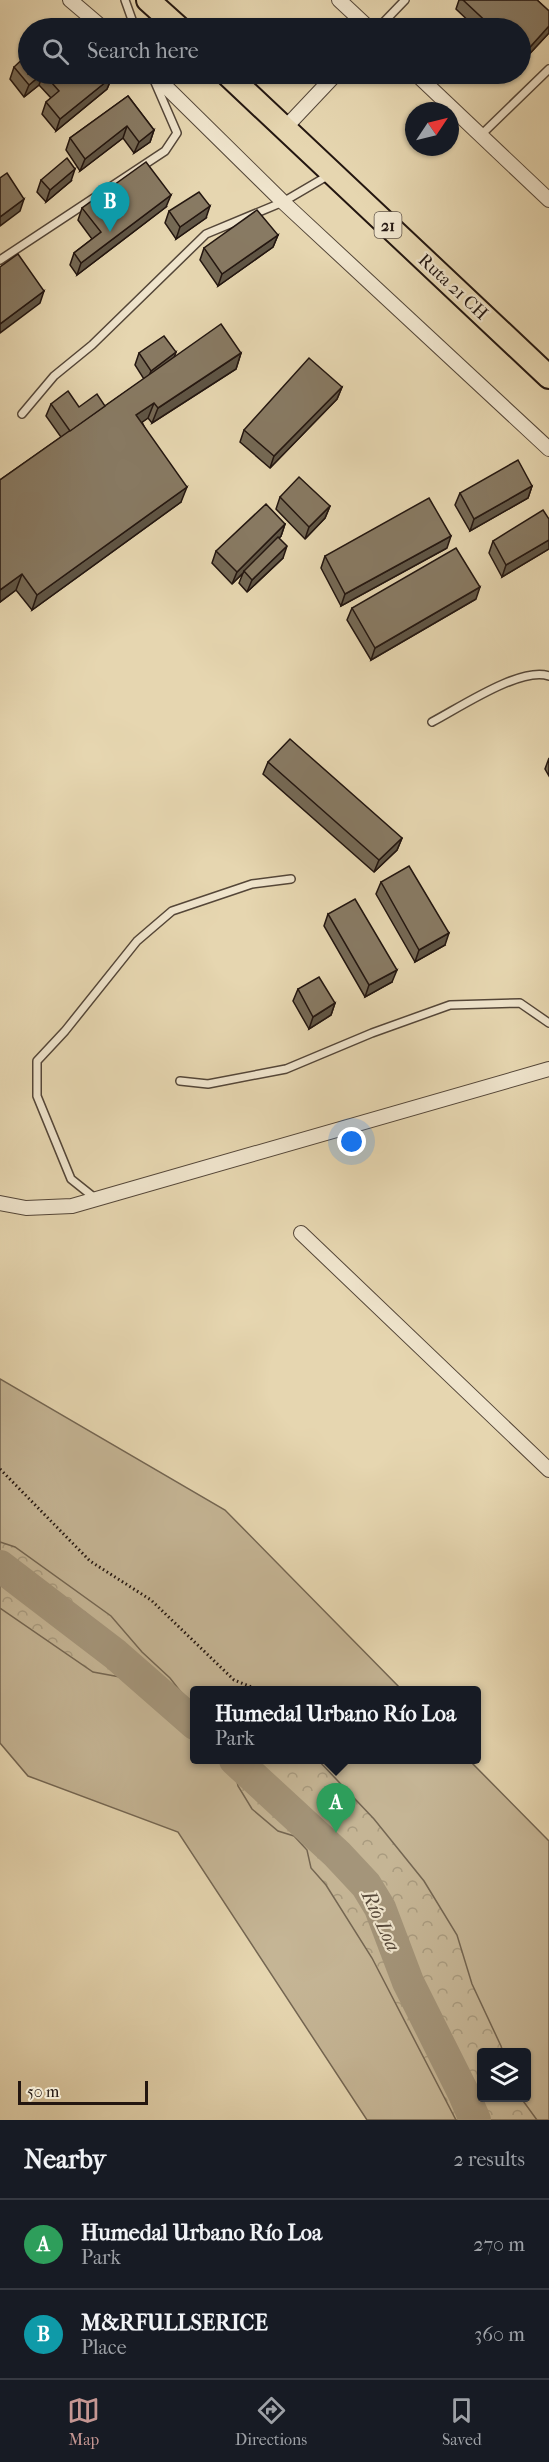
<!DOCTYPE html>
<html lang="en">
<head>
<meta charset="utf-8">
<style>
	body { margin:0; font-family:"IM FELL French Canon",serif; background:#20242c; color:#f1f3f6 }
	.controls { position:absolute; right:18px; bottom:18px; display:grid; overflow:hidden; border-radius:6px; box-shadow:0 2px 4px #0004 }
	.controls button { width:54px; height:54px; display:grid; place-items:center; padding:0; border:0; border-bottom:2px solid #363941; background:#171b24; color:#f1f3f6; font:30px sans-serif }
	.compass { position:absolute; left:405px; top:102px; width:54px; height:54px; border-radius:50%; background:#171b24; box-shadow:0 2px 4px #0004; rotate:55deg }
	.scale { position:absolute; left:18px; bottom:15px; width:130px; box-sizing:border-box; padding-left:6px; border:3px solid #231610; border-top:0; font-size:16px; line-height:21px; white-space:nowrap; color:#231610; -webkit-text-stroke:4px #efe4cc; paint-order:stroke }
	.you { position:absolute; left:352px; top:1142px; width:21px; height:21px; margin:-15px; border:4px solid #fff; border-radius:50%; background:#1a73e8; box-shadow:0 0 0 9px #1a73e833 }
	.badge { display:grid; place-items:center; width:39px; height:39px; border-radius:50%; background:#c59692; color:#fff; font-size:20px; font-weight:700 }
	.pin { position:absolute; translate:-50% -50px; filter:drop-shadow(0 2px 3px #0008) }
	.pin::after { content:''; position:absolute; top:32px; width:21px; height:18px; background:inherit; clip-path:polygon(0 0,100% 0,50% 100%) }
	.popup { position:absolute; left:190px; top:1686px; width:291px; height:78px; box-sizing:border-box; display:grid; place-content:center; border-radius:6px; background:#171b24; filter:drop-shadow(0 2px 4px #0005); font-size:20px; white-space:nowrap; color:#9ea1a6 }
	.popup b { font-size:22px; color:#f1f3f6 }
	.popup::after { content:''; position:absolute; left:50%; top:100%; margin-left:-12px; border:12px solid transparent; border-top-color:#171b24 }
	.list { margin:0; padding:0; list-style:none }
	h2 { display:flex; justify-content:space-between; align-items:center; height:78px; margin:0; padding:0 24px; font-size:26px }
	h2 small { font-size:20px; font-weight:400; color:#9ea1a6 }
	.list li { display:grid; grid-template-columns:39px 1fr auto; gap:18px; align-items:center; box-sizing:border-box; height:90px; padding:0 24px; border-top:2px solid #363941 }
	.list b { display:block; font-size:22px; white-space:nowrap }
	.list p { margin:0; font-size:20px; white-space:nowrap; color:#9ea1a6 }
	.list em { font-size:20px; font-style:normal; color:#9ea1a6 }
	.icon { flex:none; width:33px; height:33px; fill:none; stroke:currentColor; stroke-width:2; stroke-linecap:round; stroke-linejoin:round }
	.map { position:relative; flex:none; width:549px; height:2120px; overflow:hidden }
	.search { position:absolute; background:#171b24; box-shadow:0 2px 4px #0004; left:18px; right:18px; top:18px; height:66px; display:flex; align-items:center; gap:15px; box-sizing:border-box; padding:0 21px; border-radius:33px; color:#9ea1a6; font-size:22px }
	.sheet { height:258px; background:#171b24 }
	nav { display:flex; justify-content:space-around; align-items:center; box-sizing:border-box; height:84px; border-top:2px solid #363941; background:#171b24; font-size:16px; color:#9ea1a6 }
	nav a { display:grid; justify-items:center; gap:3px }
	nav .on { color:#c59692 }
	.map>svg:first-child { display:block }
	.green { fill:#c5b595; stroke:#746652; stroke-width:1.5; fill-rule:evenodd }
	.park { fill:url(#park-crowns); stroke:#746652; stroke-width:1.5 }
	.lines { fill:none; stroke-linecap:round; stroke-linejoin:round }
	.river { stroke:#a4957a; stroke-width:32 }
	.service-casing { stroke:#544638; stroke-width:10 }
	.minor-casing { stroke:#544638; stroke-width:16 }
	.trunk-casing { stroke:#231610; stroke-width:26 }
	.path { stroke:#231610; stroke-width:3; stroke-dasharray:1.5 3; stroke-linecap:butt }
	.service { stroke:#efe4cc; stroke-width:7 }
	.minor { stroke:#efe4cc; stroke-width:14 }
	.trunk { stroke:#e6d6b0; stroke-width:22 }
	.wall { fill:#756955; stroke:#231610; stroke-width:1.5 }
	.shaded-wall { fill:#5f5545; stroke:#231610; stroke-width:1.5 }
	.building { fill:#887a63; stroke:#231610; stroke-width:1.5 }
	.labels { text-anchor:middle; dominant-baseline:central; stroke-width:4.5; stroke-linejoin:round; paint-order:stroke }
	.shield { fill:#efe4cc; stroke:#605448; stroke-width:1.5 }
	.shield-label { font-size:16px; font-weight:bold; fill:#231610 }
	.street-label { font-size:18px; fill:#231610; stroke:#efe4cc }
	.water-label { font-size:20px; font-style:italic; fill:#57493a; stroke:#efe4cc }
</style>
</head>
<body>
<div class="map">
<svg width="549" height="2120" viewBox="0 0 549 2120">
	<defs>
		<pattern id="park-crowns" width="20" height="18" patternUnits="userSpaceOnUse" patternTransform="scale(1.5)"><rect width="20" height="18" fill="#c5b595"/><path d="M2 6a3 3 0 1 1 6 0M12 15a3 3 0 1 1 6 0" fill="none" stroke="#a99b7f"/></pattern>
	</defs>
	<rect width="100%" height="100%" fill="#e6d6b0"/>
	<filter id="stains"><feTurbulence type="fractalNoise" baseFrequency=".00333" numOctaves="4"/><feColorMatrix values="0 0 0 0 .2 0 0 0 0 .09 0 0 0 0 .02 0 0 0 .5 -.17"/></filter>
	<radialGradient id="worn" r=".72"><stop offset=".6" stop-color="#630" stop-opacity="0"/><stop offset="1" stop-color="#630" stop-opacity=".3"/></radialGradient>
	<path class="green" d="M0,1379L225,1510L402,1690H195V1760H469L549,1841V2120H367L178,1832L28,1776L0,1743ZM482,2052H526V2098H482Z"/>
	<g class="park">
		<path d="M0,1542L15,1547L111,1616L142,1652L170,1678L195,1710V1730L150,1702L120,1677L93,1672L0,1608Z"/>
		<path d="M227,1760H318L374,1819L424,1881L457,1935L472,1984L501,2046L503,2052H482V2098H521L537,2120H456L372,1958L326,1885L311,1868L307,1850L294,1836L278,1831L252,1809L238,1786L234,1768Z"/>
	</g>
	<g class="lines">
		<g class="river">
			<path d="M0,1566L115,1654L195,1724"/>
			<path d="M235,1760L337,1854L366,1885L380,1908L408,1982L463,2092L475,2120"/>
		</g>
		<g class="service-casing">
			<g id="service">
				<path d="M125,0L135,28"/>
				<path d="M378,28L405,0"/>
				<path d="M481,135L549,69"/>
				<path d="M0,260L165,151L177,133L154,80"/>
				<path d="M22,414L54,376L92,345L206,234L283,202L329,175"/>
				<path d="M432,722C459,708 521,666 549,676"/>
				<path d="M180,1081L208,1084L286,1069L372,1033L450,1005L520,1003L549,1023"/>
				<path d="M96,1199L71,1179L37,1096V1061L65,1031L137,941L172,911L252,884L291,879"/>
			</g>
		</g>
		<g class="minor-casing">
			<g id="minor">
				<path d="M70,0L103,28"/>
				<path d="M339,0L369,28"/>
				<path d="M153,74L283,202L549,449"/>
				<path d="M416,74L549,200"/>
				<path d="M285,128L336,74"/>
				<path d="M0,1203L26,1208L72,1206L549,1069"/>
				<path d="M301,1233L549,1470"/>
			</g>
		</g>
		<g class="trunk-casing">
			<g id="trunk">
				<path d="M148,0L179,28"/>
				<path d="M227,74L549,377"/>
			</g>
		</g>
		<g class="path">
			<path d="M0,1469L90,1561L151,1600L234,1680L259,1690"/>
			<path d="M343,1760L345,1761"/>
		</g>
		<use href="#service" class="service"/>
		<use href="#minor" class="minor"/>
		<use href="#trunk" class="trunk"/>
	</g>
	<g class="wall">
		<path d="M459,0H537L549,11V33L520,64V28H476L456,9Z"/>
		<path d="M14,67L28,74H80L81,75L112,77L107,89L56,131L42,114L46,102L51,98L39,85L24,97L10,79Z"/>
		<path d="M128,96L154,130L150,142L134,153L123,138L80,171L66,150L70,138Z"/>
		<path d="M41,180L71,181L46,202L37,192Z"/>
		<path d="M166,207L77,275L70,265L74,253L92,239L78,220L82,208Z"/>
		<path d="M169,211L206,218L176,239L165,223Z"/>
		<path d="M278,235L273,247L218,286L200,260L204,248Z"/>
		<path d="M139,353L174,357L241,353L236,369L152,423L148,418L142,422L181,502L32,610L16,590L0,602V480L61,437L46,416L51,404L79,407L105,406L144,379L135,365Z"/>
		<path d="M342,387L337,399L270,468L240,442L244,430Z"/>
		<path d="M532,486L528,498L470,531L455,505L460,493Z"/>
		<path d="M280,497L330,506L325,518L305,539L276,509Z"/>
		<path d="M549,519V549L502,577L489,553L493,541Z"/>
		<path d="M285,524L281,536L279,538L283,558L247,592L239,583L243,573L232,584L212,563L216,551Z"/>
		<path d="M447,548L341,606L321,568L325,556Z"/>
		<path d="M476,599L371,660L347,620L352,608Z"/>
		<path d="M549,758V776L545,769Z"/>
		<path d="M268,762L402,838L397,850L374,872L263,774Z"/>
		<path d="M381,882L445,945L415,962L376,894Z"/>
		<path d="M328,914L392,982L365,997L324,926Z"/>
		<path d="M298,989L335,1003L331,1015L309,1029L293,1001Z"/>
	</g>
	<g class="shaded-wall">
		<path d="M549,26V33L520,64L522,56Z"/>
		<path d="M42,74H43L39,85L24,97L29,85Z"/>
		<path d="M112,77L107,89L56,131L60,119Z"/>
		<path d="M127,126L123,138L80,171L85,159Z"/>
		<path d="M154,130L150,142L134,153L139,142Z"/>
		<path d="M75,169L71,181L46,202L50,190Z"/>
		<path d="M171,195L166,207L77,275L81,263Z"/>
		<path d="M24,199L20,211L0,226V217Z"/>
		<path d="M210,206L206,218L176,239L180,227Z"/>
		<path d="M278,235L273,247L218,286L222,274Z"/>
		<path d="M44,291L40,303L0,333V324Z"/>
		<path d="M176,352L172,364L146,383L151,371Z"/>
		<path d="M241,353L236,369L152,423L158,408Z"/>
		<path d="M342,387L337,399L270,468L274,456Z"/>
		<path d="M154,403L148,418L131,430L136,415Z"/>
		<path d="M532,486L528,498L470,531L474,519Z"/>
		<path d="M187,487L181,502L32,610L37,595Z"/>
		<path d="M330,506L325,518L305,539L309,527Z"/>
		<path d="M285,524L281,536L245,572L244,571L243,573L232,584L237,572Z"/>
		<path d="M451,536L447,548L341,606L345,594Z"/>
		<path d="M549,540V549L502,577L506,565Z"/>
		<path d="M287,546L283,558L247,592L252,580Z"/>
		<path d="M22,574L16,590L0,602V590Z"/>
		<path d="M480,587L476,599L371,660L375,648Z"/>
		<path d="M402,838L397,850L374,872L379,860Z"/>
		<path d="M449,933L445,945L415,962L419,950Z"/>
		<path d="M397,970L392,982L365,997L369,985Z"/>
		<path d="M335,1003L331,1015L309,1029L313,1017Z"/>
	</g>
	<g class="building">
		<path d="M463,0H537L549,11V26L522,56L520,55V28H493Z"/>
		<path d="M63,25L66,28H59Z"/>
		<path d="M28,54V74H42L29,85L14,67Z"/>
		<path d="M44,74H80L81,75L83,74H109L112,77L60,119L46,102L59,91Z"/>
		<path d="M128,96L154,130L139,142L127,126L85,159L70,138Z"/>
		<path d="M67,158L75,169L50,190L41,180Z"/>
		<path d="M146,162L171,195L81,263L74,253L101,232L82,208Z"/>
		<path d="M7,173L24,199L0,217V178Z"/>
		<path d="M199,192L210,206L180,227L169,211Z"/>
		<path d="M257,210L278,235L222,274L204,248Z"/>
		<path d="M18,254L44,291L0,324V267Z"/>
		<path d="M221,324L241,353L158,408L154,403L136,415L187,487L37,595L22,574L0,590V480Z"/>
		<path d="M164,336L176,352L151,371L139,353Z"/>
		<path d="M309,358L342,387L274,456L244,430Z"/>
		<path d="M68,391L79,407L97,394L105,406L70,431L51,404Z"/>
		<path d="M518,460L532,486L474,519L460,493Z"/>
		<path d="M299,477L330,506L309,527L280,497Z"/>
		<path d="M429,498L451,536L345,594L325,556Z"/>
		<path d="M266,504L285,524L237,572L216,551Z"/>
		<path d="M543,510L549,519V540L506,565L493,541Z"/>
		<path d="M278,537L287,546L252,580L244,571Z"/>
		<path d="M456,548L480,587L375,648L352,608Z"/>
		<path d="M290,739L402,838L379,860L268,762Z"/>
		<path d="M409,866L449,933L419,950L381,882Z"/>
		<path d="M355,899L397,970L369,985L328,914Z"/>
		<path d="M319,977L335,1003L313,1017L298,989Z"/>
	</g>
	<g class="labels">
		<rect class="shield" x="374.5" y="212" width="27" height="26" rx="4.5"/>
		<g class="shield-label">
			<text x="388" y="225">21</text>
		</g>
		<g class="street-label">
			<text transform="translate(453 287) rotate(43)">Ruta 21 CH</text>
		</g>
		<g class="water-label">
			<text transform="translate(381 1921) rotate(65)">Río Loa</text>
		</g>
	</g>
	<rect width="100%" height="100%" filter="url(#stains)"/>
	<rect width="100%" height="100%" fill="url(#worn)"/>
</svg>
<div class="controls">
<button><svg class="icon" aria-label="layers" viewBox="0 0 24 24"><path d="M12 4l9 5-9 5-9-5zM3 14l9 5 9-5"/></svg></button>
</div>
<svg class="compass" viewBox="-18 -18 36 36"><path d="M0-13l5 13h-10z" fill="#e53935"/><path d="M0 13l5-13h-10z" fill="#9ea1a6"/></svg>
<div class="scale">50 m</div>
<div class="you"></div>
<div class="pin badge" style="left:336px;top:1833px;background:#2e9e5b">A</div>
<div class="popup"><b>Humedal Urbano Río Loa</b>Park</div>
<div class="pin badge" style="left:110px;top:232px;background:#0f9aa8">B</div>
<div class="search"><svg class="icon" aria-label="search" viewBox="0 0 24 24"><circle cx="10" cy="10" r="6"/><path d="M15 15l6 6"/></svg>Search here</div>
</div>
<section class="sheet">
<h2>Nearby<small>2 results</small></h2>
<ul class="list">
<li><span class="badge" style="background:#2e9e5b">A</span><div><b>Humedal Urbano Río Loa</b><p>Park</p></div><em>270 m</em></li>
<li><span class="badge" style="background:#0f9aa8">B</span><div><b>M&amp;RFULLSERICE</b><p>Place</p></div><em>360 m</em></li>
</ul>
</section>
<nav>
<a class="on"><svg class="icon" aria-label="map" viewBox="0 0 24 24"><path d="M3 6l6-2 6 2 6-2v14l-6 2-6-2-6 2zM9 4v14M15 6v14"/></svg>Map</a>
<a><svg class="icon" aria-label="directions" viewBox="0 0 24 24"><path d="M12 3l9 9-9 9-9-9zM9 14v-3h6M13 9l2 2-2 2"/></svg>Directions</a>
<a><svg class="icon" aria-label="saved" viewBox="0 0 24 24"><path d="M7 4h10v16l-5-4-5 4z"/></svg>Saved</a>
</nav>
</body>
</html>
